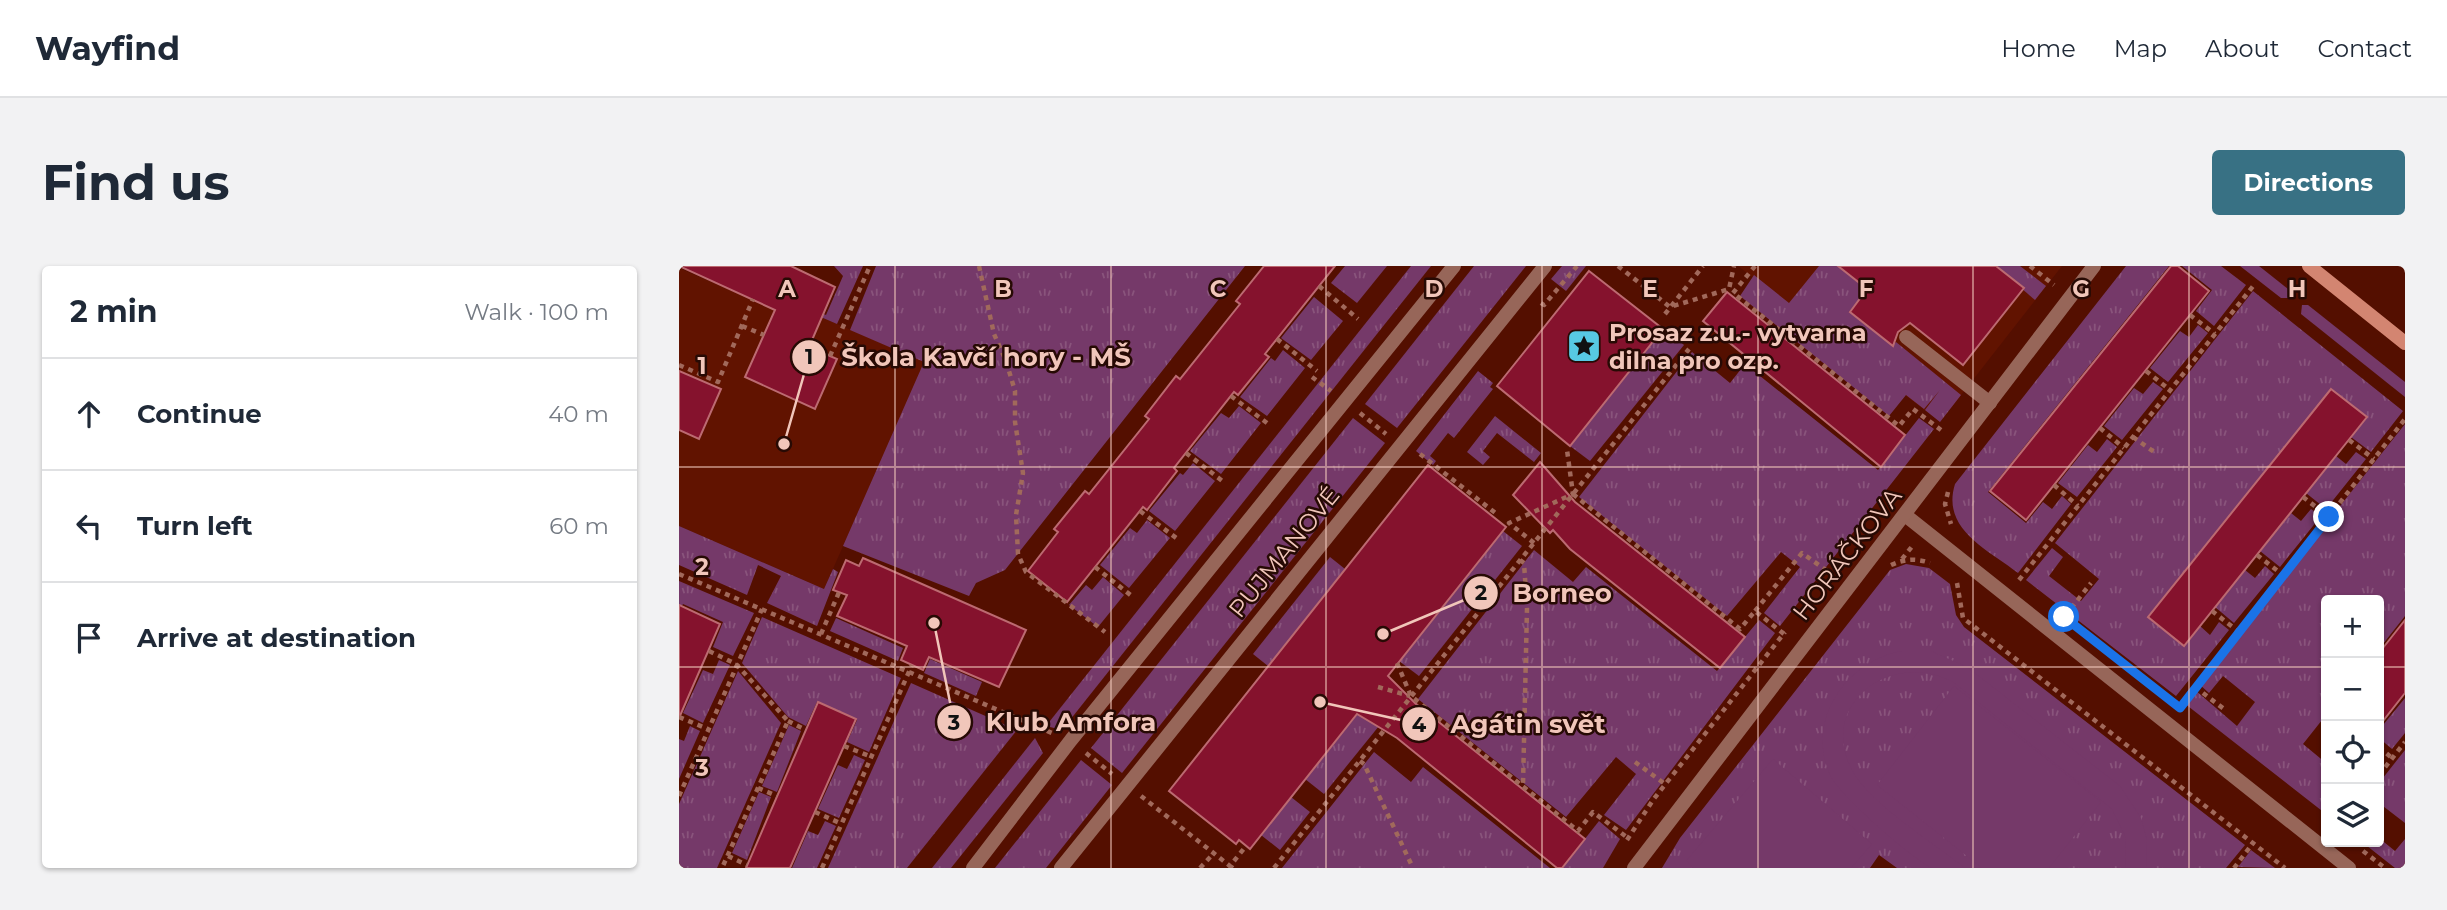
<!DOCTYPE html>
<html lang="en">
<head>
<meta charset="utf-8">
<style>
	body { margin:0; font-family:Montserrat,sans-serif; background:#f2f2f3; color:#1f2937 }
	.controls { position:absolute; right:21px; bottom:21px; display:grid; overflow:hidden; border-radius:7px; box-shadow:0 2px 5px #0004 }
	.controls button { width:63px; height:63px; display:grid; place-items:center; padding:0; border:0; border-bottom:2px solid #e0e1e3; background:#fff; color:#1f2937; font:35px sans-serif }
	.stop { position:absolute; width:21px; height:21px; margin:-16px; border:5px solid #1a73e8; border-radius:50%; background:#fff }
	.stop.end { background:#1a73e8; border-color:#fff; box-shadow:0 2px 7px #0008 }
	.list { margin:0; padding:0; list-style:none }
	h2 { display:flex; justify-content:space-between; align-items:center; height:91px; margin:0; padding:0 28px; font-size:30px }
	h2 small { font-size:23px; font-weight:400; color:#747a83 }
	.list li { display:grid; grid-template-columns:46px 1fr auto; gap:21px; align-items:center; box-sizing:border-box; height:112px; padding:0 28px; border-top:2px solid #e0e1e3 }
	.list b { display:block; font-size:26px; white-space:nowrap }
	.list em { font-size:23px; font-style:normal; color:#747a83 }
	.icon { flex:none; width:38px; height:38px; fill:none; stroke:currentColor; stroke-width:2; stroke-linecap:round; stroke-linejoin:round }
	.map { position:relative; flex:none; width:1726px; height:602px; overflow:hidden; border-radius:7px }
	header { display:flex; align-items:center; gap:42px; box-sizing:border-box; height:98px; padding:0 35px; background:#fff; border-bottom:2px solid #e0e1e3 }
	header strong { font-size:33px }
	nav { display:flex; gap:38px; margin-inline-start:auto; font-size:24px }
	.intro { display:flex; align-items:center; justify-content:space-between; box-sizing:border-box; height:168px; padding:0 42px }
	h1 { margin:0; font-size:49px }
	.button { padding:18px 32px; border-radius:7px; background:#387184; color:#fff; font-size:24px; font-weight:700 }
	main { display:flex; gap:42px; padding:0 42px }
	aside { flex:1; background:#fff; border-radius:7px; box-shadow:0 2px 5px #0004 }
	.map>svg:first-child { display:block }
	.built { fill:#611300 }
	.grass { fill:url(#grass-tufts) }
	.green { fill:#753969 }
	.building { fill:#85122d; stroke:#bc6a71; stroke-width:2 }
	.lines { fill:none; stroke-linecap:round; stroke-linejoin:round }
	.path { stroke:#a1695b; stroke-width:4.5; stroke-dasharray:5 5; stroke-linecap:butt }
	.street { stroke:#976659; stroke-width:14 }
	.secondary { stroke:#d38571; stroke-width:14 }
	.route { stroke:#1a73e8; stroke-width:9 }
	.grid { fill:none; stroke:#f1c6ba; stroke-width:2; stroke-opacity:0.55 }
	.labels { text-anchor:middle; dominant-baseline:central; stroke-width:5; stroke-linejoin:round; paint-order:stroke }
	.poi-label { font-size:24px; font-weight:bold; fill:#f1c6ba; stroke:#270a04; text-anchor:start }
	.street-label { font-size:24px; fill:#f1c6ba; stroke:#270a04 }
	.grid-label { font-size:23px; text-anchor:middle; font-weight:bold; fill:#f1c6ba; stroke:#270a04; stroke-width:5; stroke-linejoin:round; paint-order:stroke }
	.leader { fill:none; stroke:#f1c6ba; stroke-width:2.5 }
	.callout-dot { fill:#f1c6ba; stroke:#270a04; stroke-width:2.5 }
	.mark-label { font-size:21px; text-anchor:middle; font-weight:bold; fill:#111 }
	.callout-label { font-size:26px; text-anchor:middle; font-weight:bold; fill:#f1c6ba; stroke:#270a04; stroke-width:5; stroke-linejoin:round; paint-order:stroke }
</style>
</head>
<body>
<header>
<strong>Wayfind</strong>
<nav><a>Home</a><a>Map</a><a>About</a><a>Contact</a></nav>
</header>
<div class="intro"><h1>Find us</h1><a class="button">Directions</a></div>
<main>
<aside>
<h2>2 min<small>Walk · 100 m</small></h2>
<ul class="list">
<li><svg class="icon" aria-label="ahead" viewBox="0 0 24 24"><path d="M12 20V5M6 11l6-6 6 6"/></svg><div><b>Continue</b></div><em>40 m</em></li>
<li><svg class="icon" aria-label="left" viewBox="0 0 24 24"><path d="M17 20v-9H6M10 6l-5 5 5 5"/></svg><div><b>Turn left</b></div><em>60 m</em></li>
<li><svg class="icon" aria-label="arrive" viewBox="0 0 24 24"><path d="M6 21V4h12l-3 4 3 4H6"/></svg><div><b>Arrive at destination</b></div></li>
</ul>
</aside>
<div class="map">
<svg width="1726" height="602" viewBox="0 0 1726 602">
	<defs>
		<pattern id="grass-tufts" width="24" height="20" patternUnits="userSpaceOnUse" patternTransform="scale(1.75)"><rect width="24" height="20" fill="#753969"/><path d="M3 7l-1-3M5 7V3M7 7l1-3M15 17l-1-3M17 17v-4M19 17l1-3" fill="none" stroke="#89547c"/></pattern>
	</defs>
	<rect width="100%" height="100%" fill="#540f00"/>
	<g class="built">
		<path d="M1059,0H1383L1261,156Z"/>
		<path d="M0,2L79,36L84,26L246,96L145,323L0,260Z"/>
	</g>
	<g class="grass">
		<path d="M155,0H184L158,58L84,26L110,33L147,49L164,10Z"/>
		<path d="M197,0H566L326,304L297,317L290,330L164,280L245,96L171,64Z"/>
		<path d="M666,0H708L678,37L652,17Z"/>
		<path d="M732,0H752L383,464L367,460Z"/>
		<path d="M795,0H847L718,162L686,138Z"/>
		<path d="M883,0H907L887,25L872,13Z"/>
		<path d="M1140,0H1159L1212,42L1185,28L1171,46L1214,79L1217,76L1282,129L1261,156L1246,144L1261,124L1245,143L1227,129L1210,150L1061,30L1075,9L1110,37Z"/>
		<path d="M1317,0H1341L1367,20L1356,34Z"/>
		<path d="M1447,0H1490L1309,226L1347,257L1364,236L1373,243L1383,230L1392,238L1339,307C1308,283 1262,263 1276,218Z"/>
		<path d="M1503,0H1542L1567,19L1535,60L1517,45L1533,24Z"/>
		<path d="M1561,0H1580L1609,23V32H1602Z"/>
		<path d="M1574,25L1724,145L1692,186L1672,171L1688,151L1652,124L1470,351L1505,380L1521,360L1531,369L1540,356L1550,364L1497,430L1347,314L1373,282L1384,291L1370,310L1402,335L1420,313L1376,277Z"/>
		<path d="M635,31L664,55L632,94L602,72Z"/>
		<path d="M1623,39H1629L1726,116V131L1622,48Z"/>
		<path d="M1519,59L1529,67L1489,116L1471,102L1501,65L1510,71Z"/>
		<path d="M985,62L1005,79L911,195L891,180Z"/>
		<path d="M604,84L626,102L588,150L561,131L592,92L596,95Z"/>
		<path d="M1013,86L1051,117L1066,98L1199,204L1240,152L1255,163L1101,360L1085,347L1121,301L1102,286L1048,350L900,231Z"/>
		<path d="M799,105L814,117L811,121L814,123L775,172L769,167L751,190L757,195L754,199L737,185Z"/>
		<path d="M1474,116L1484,123L1443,174L1425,160L1455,122L1464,128Z"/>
		<path d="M560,140L582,157L542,208L511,185L542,147L550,152Z"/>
		<path d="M816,150L862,187L855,196L818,167L804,185L811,191L804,199L788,186Z"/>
		<path d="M674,152L706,177L443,507L412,482Z"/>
		<path d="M1726,158V350L1700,383V334H1647V449L1624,478L1647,497V548L1505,437L1516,424L1558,460L1576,436L1544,410L1530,427L1520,418Z"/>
		<path d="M1428,173L1438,181L1398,231L1379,217L1409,179L1418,186Z"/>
		<path d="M1677,186L1687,193L1647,243L1627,227L1657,190L1667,198Z"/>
		<path d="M514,197L536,215L496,265L470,245L501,207L504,209Z"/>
		<path d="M1632,243L1642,250L1601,301L1581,285L1612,247L1622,255Z"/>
		<path d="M468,254L491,272L450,322L421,299L451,262L458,267Z"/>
		<path d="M0,260L145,323L154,303L159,306L138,360L88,337L102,310L79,299L68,329L0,299Z"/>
		<path d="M824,265L843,280L740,410L720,395Z"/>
		<path d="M855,284L894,316L907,301L1038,405L1080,354L1096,367L947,564L925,549L957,508L937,491L887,551L739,433Z"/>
		<path d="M651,291L666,303L589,400L574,388Z"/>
		<path d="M1227,298L1250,302L1271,318L1277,349L1285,361L1566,579L1547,602H1218L1200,589L1191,602H983L1001,572L1211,304Z"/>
		<path d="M1586,300L1595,308L1555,357L1536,341L1566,304L1576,312Z"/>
		<path d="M424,311L445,329L419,361L390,339L407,319L413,324Z"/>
		<path d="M0,315L75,347L54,390L34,381L44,356L4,338L0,345Z"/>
		<path d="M83,351L222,412L190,486L168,476L178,454L138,436L127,460L109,451L63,397Z"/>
		<path d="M157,352L224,382L219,395L151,365Z"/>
		<path d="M251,393L303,416L297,430L245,407Z"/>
		<path d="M40,394L51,399L24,457L4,447L24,404L34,408Z"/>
		<path d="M59,405L102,457L38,602H0V538Z"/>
		<path d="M232,417L338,464L228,602H149Z"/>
		<path d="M698,424L717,439L645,528L626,513Z"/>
		<path d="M1726,432V467L1713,483L1700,472V464Z"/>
		<path d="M110,459L122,465L98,526L83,520Z"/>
		<path d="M11,460L21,465L0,513V473L5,475Z"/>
		<path d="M356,472L364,487L272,602H253Z"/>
		<path d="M1726,484V557L1700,537V517Z"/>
		<path d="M695,486L732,516L744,501L871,602H603Z"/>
		<path d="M175,489L186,494L160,552L139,543L159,499L168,503Z"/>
		<path d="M402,494L433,519L367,602H316Z"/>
		<path d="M80,526L92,531L68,594L53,587Z"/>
		<path d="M612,531L631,546L601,584L582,569Z"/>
		<path d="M146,555L157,560L138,602H113L129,565L139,569Z"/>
		<path d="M920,555L941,573L924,602H883Z"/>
		<path d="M1700,572L1716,585L1726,573V602H1716L1683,576H1700Z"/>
		<path d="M1572,584L1596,602L1559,601Z"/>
	</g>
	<g class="green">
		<path d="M1223,385H1252L1288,401L1441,520L1462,552L1468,574L1467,602H1446L1447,572L1433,543L1274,416C1212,383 1138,439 1173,504C1190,537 1256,578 1286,602C1277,602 1263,602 1254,602C1236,596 1159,528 1151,509C1126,453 1168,395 1223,385Z"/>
		<path d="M1275,420L1422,536L1370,602H1303L1198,519Z"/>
		<path d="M1094,493L1193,578L1172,602H1015L1007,595Z"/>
	</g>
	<g class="building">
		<path d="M0,0H112L156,21L130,81L158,93L136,143L66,111L96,44Z"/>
		<path d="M585,0H656L586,88L590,91L559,129L555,126L495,202L498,205L468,244L464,241L388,336L349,305L379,266L375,263L406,225L410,228L470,153L466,150L497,110L501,113L561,38L557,35Z"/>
		<path d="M1159,0H1317L1345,22L1284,99L1231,57L1219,66L1214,80L1171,46L1188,23Z"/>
		<path d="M1492,0H1499L1530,25L1347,254L1311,225Z"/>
		<path d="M910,5L984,63L891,180L818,120Z"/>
		<path d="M1048,26L1226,169L1202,201L1024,55Z"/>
		<path d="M0,105L42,123L20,173L0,164Z"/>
		<path d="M1652,123L1688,151L1505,380L1469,351Z"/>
		<path d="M861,196L896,236L1066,371L1041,402L891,283L874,264L871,267L834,229Z"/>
		<path d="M749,199L827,261L709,410L736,437L906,573L883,602H878L718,472L678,448L571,583L560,574L557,578L490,525Z"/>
		<path d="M184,292L347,364L320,421L250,391L244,404L222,394L228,380L158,350L168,329L154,324L167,294L180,300Z"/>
		<path d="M0,339L41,358L0,452Z"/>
		<path d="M1726,354V427L1700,460V387Z"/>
		<path d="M139,436L177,453L165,480L111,602H67Z"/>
	</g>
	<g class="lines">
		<g class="path">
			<path d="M300,0L315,68L327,95L336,125V156L344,207L337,249L339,288L347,306L426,366"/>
			<path d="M939,0L991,41L1050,23L1055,0"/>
			<path d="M1351,0L1375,19"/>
			<path d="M640,20L679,53"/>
			<path d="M1054,27L1076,0"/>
			<path d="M1058,30L1220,160L1234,143L1262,164"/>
			<path d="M862,37L865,39L898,0"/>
			<path d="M986,48L1024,0"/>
			<path d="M1511,49L1536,68"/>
			<path d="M63,60L85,69"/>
			<path d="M598,73L638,105"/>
			<path d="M151,90L191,0"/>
			<path d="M0,99L39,116L74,33"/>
			<path d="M1467,105L1491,124"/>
			<path d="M633,111L652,125"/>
			<path d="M552,130L592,160"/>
			<path d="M681,147L707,168"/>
			<path d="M1421,162L1445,182"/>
			<path d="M1454,171L1478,188"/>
			<path d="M1670,174L1695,193"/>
			<path d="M507,187L546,217"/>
			<path d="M741,188L819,249"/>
			<path d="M1375,219L1399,240"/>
			<path d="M1269,226L1266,238L1272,258"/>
			<path d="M894,228L1061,363L1076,345L1105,368"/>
			<path d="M1624,231L1650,251"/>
			<path d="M461,245L500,274"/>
			<path d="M855,277L830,257L894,228L888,184"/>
			<path d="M1578,289L1604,309"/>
			<path d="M1223,293L1235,278"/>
			<path d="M841,294L845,297L848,342L844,519"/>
			<path d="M1212,299C1225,293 1237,292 1251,297"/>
			<path d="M416,301L454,331"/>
			<path d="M0,308L373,467"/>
			<path d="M1340,314L1575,19"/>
			<path d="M1278,317L1284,352L1606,602"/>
			<path d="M1076,345L1123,287L1151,307"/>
			<path d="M1533,345L1560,366"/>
			<path d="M1386,350L1412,317"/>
			<path d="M142,368L161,324"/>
			<path d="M30,385L57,398L109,455L43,602"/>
			<path d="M718,397L732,430L899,565L914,546L949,572"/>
			<path d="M699,421L731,430"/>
			<path d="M1516,421L1545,443"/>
			<path d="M1501,442L1726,153"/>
			<path d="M0,451L29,463"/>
			<path d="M109,455L127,464"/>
			<path d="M165,480L193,491"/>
			<path d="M1700,481L1713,492"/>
			<path d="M407,487L433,508"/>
			<path d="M681,495L685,498L734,602"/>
			<path d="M956,496L986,518"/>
			<path d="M1700,509L1726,476"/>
			<path d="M79,522L98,530"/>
			<path d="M0,530L83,343"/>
			<path d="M462,530L551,600"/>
			<path d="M136,546L163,558"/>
			<path d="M1700,567L1701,568"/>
			<path d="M948,574L974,534L1106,366"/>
			<path d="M1684,585L1706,602"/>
			<path d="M49,590L68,599"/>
			<path d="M143,602L233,399"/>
			<path d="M521,602L535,587"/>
			<path d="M554,602L551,600L567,580"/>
			<path d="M595,602L1010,83"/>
			<path d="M1555,602L1574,577"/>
		</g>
		<g class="street">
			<path d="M1227,71L1311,137"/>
			<path d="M1226,249L1670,602"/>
			<path d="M294,602L392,474L775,0"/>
			<path d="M382,602L866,0"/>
			<path d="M955,602L1415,0"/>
		</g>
		<path class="secondary" d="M1630,0L1726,77"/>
	</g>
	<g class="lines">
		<path class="route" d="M1385,351L1501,442L1650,251"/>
	</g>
	<path class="grid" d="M216,0V602M432,0V602M647,0V602M863,0V602M1079,0V602M1294,0V602M1510,0V602M0,201H1726M0,401H1647M1700,401H1726"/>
	<defs>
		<g id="sight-square" transform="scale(1.75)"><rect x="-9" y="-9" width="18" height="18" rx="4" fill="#57c9e3" stroke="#270a04"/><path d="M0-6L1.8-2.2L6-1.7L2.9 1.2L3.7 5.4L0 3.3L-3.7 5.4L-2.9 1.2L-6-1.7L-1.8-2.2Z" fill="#111"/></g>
	</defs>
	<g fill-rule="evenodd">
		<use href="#sight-square" x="905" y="80"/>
	</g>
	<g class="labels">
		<g class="poi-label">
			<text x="930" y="66">Prosaz z.u.- vytvarna<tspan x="930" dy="28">dilna pro ozp.</tspan></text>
		</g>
		<g class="street-label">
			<text transform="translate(605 286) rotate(-51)">PUJMANOVÉ</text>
			<text transform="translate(1168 288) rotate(-52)">HORÁČKOVA</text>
		</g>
	</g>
	<g class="grid-label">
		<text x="108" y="31">A</text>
		<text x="324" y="31">B</text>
		<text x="539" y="31">C</text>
		<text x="755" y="31">D</text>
		<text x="971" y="31">E</text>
		<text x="1187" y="31">F</text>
		<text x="1402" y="31">G</text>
		<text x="1618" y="31">H</text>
		<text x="23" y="108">1</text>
		<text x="23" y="309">2</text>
		<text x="23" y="510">3</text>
	</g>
	<path class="leader" d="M105 178L130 91M704 368L802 327M255 357L275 456M641 436L740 458"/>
	<g class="callout-dot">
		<circle cx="105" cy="178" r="7"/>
		<circle cx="704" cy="368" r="7"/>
		<circle cx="255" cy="357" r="7"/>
		<circle cx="641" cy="436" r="7"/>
		<circle cx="130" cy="91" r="18"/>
		<circle cx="802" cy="327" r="18"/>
		<circle cx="275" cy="456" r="18"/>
		<circle cx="740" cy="458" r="18"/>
	</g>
	<g class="mark-label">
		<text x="130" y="98">1</text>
		<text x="802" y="334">2</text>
		<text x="275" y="464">3</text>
		<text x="740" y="466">4</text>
	</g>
	<g class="callout-label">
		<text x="307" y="100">Škola Kavčí hory - MŠ</text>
		<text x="883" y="336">Borneo</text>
		<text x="392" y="465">Klub Amfora</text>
		<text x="849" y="467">Agátin svět</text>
	</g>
</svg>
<div class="controls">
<button>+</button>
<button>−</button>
<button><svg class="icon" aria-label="locate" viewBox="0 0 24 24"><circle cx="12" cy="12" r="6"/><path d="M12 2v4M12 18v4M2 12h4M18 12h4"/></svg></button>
<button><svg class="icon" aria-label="layers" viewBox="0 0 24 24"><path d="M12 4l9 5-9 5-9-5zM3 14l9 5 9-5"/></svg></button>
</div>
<div class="stop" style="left:1385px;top:351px"></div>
<div class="stop end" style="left:1650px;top:251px"></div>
</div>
</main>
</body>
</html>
